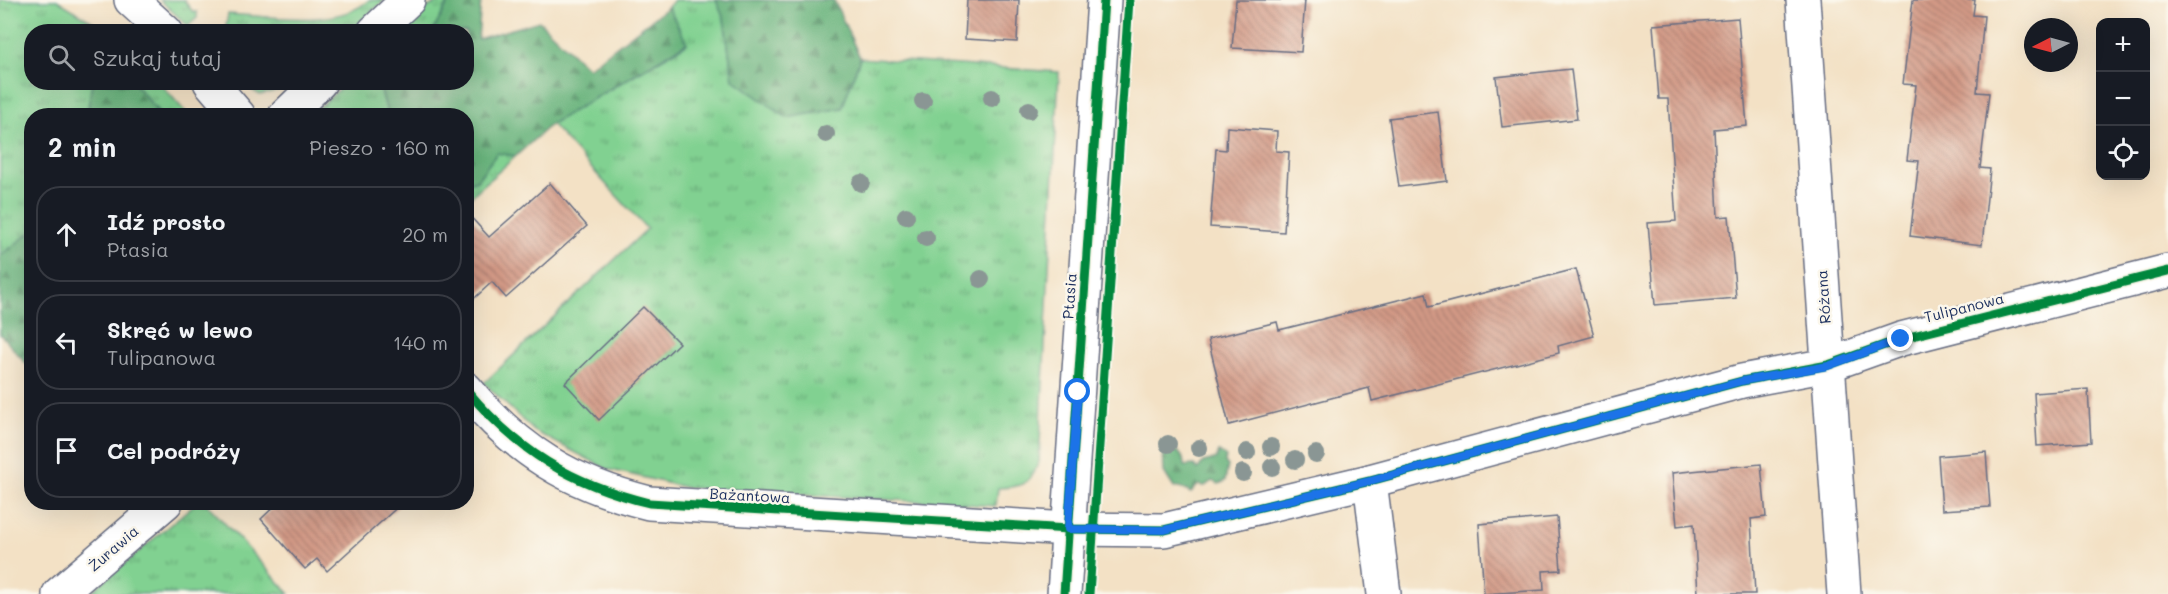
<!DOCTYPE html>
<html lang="pl">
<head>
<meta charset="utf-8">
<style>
	body { margin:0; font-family:Mali,sans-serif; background:#242831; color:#f1f3f6 }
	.controls { position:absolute; right:18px; top:18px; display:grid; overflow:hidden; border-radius:12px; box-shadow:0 6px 24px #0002 }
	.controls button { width:54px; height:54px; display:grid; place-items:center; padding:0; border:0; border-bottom:2px solid #363941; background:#171b24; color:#f1f3f6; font:30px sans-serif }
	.compass { position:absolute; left:2024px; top:18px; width:54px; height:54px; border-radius:50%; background:#171b24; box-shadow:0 6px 24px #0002; rotate:264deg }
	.stop { position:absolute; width:18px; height:18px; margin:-14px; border:4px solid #1a73e8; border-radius:50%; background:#fff }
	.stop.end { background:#1a73e8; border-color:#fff; box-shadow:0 2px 6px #0008 }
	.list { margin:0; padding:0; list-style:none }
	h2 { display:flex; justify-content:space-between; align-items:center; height:78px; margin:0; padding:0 24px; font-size:26px }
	h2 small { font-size:20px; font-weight:400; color:#9ea1a6 }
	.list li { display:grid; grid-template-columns:39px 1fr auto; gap:18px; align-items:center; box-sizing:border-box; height:96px; margin:0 12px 12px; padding:0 12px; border:2px solid #363941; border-radius:24px }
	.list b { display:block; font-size:22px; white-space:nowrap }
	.list p { margin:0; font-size:20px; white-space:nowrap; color:#9ea1a6 }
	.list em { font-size:20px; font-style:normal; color:#9ea1a6 }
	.icon { flex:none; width:33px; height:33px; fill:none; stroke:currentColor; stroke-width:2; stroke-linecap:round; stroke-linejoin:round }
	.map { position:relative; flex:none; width:2168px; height:594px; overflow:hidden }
	.search { position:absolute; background:#171b24; box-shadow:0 6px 24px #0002; left:24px; top:24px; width:450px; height:66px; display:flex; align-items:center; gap:15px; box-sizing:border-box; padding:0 21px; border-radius:24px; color:#9ea1a6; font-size:22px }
	.panel { position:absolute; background:#171b24; box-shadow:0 6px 24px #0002; left:24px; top:108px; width:450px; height:402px; border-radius:24px }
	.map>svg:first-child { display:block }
	.grass { fill:url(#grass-tufts); stroke:#4e8078; stroke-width:1.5 }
	.forest { fill:url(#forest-firs); stroke:#42716c; stroke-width:1.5 }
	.building { fill:url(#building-back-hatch) }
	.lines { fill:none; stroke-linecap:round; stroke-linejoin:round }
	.minor-casing { stroke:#676d82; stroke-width:36 }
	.minor { stroke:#fff; stroke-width:33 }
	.cycleway-casing { stroke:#fbf7ec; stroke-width:13 }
	.cycleway { stroke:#00873e; stroke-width:9 }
	.tree { fill:#8a9694 }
	.route { stroke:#1a73e8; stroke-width:8 }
	.labels { text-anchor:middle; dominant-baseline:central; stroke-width:5; stroke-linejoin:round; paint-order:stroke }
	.street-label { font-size:15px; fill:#1b2f5e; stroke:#fbf7ec }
</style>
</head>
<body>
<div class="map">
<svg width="2168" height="594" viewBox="0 0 2168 594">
	<defs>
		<pattern id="grass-tufts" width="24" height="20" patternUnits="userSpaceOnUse" patternTransform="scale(1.5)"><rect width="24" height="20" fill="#81d191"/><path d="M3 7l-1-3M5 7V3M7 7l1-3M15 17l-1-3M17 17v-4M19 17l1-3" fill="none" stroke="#69aa7a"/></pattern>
		<pattern id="forest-firs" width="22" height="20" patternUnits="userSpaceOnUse" patternTransform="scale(1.5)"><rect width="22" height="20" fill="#68b37b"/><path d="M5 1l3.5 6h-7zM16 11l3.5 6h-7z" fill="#559268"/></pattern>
		<pattern id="building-back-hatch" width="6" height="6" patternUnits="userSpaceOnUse" patternTransform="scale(1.5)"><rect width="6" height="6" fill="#d29985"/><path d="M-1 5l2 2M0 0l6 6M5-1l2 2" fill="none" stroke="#aa7d70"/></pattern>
	</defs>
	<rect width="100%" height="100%" fill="#fbf7ec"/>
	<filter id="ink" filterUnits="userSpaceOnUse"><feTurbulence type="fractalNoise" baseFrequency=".0167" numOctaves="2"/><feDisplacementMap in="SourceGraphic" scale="12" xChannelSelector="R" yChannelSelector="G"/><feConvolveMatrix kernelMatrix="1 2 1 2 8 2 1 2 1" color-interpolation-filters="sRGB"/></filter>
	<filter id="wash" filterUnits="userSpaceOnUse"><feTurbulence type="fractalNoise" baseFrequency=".008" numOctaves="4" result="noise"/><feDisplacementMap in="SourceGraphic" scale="24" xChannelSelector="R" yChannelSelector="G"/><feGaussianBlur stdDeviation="1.35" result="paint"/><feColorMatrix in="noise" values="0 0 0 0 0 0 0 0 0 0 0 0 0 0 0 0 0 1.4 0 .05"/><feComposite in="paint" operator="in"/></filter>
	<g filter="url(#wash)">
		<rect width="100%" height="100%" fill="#f3e1c5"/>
		<g class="grass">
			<path d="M0,0H57L106,30L32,32V82L92,83L87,115L32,116L31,232L0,256Z"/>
			<path d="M160,0H184L193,12H197V18L188,26Z"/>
			<path d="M369,0H385L350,31L225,32L228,14C268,16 337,29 369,0Z"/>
			<path d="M444,0H450L433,31L402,32L428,7Z"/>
			<path d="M674,0H716L724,19L733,79L842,108L860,58L1059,72L1039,462C1028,485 1024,487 998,488L996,506L688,488L607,469L534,431L484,383L647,229L551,124L687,44L668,7Z"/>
			<path d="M134,83H160L188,115H161Z"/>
			<path d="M241,83H295L288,88L260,95Z"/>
			<path d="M346,83H390L381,91L388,115L310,116Z"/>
			<path d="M497,153L516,156L467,200V183L477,180Z"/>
			<path d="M197,502L206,503L290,594H89Z"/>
		</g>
		<g class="forest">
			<path d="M450,0H481L478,39L539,21L588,68L668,7L687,43L551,124L516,156L497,153L477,180L467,183L466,116L388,115L381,91L390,83L466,82V32L433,31Z"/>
			<path d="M716,0H834L860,58L842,108L787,118L733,79L724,19Z"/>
			<path d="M92,82L134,83L161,115H87Z"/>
			<path d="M31,232V369L0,334V256Z"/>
			<path d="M1171,449C1180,451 1184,456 1184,466L1194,465L1198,469L1203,462L1216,459L1219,452L1226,457L1225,462L1228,466L1225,481L1219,484L1212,481L1205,486L1198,485L1191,493L1180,487L1174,488L1164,472L1163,454Z"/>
		</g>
		<g id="blocks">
			<g class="building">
				<path d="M967,0H1019L1017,42L965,39Z"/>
				<path d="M1236,0H1305L1301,52L1232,48Z"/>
				<path d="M1913,0H1975L1973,15L1984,16L1977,92L1989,93L1980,168L1990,169L1982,245L1910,236L1919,161L1907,160L1916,85L1903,84Z"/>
				<path d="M1738,18L1747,126L1714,129L1718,217L1729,216L1736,298L1655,305L1648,223L1676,221L1668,99H1659L1653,25Z"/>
				<path d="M1571,69L1577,119L1502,127L1496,77Z"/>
				<path d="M1438,112L1447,181L1399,187L1389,118Z"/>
				<path d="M1227,127L1277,131L1276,151L1289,152L1284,232L1210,227L1216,149L1226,150Z"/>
				<path d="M550,183L587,226L506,298L492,282L466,306V212L489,237Z"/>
				<path d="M1576,269L1594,336L1558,346L1559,353L1372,401L1369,388L1229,425L1208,339L1277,322L1279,330L1426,293L1429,307Z"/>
				<path d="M643,307L679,343L599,420L565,383Z"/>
				<path d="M2088,389L2091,442L2037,446L2034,393Z"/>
				<path d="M1986,452L1990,507L1942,510L1938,456Z"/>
				<path d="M1761,464L1766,517L1751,519L1755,594H1698L1694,524L1677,526L1672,473Z"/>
				<path d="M279,502H403L327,571L317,559L305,569L261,519Z"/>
				<path d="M1557,517L1561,570L1543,571L1544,590L1484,594L1479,524Z"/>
			</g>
		</g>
	</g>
	<g filter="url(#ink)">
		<use href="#blocks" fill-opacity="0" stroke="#676d82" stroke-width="1.5"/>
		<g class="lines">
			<g class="minor-casing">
				<g id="minor">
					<path d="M131,0L166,32"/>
					<path d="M1803,0L1844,594"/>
					<path d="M374,32L408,0"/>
					<path d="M210,82L239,116"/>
					<path d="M285,116L320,82"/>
					<path d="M466,389C517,451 571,484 649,503L1068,529L1164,530L1370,481L1742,381L1828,365L1901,339L2168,271"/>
					<path d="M1370,481L1384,594"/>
					<path d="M59,594L166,502"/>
					<path d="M1064,594L1104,0"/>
				</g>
			</g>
			<use href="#minor" class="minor"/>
			<g class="cycleway-casing">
				<g id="cycleway">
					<path d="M466,389C517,451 571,484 649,503L1068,529L1164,530L1370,481L1742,381L1828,365L1901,339L2168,271"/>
					<path d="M1064,594L1104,0"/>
					<path d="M1089,594L1129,0"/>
				</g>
			</g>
			<use href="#cycleway" class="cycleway"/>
		</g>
		<g class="tree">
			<circle cx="992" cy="98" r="9"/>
			<circle cx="923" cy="101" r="9"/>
			<circle cx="1029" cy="110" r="9"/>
			<circle cx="826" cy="134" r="9"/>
			<circle cx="861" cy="183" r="9"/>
			<circle cx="906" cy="216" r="9"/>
			<circle cx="926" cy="238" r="9"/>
			<circle cx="981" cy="279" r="9"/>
			<circle cx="1168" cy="444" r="9"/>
			<circle cx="1271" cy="447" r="9"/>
			<circle cx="1199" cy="448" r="9"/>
			<circle cx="1247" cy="452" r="9"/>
			<circle cx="1316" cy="454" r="9"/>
			<circle cx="1295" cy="460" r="9"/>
			<circle cx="1272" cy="467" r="9"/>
			<circle cx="1243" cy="473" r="9"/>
		</g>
	</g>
	<g class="lines" filter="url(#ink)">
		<path class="route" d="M1078,392L1068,529L1164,530L1370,481L1742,381L1828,366L1901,339"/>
	</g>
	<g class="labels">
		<g class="street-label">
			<text transform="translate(1069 296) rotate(-86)">Ptasia</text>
			<text transform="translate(1823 297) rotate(-94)">Różana</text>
			<text transform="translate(1964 307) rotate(-14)">Tulipanowa</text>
			<text transform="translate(750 495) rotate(3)">Bażantowa</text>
			<text transform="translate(113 548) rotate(-41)">Żurawia</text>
		</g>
	</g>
</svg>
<div class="controls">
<button>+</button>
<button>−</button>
<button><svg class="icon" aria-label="locate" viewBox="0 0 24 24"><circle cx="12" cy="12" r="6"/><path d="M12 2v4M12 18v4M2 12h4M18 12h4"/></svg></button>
</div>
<svg class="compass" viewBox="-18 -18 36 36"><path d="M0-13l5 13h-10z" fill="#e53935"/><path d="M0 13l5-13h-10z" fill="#9ea1a6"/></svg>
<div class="stop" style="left:1078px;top:392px"></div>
<div class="stop end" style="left:1901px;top:339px"></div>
<div class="search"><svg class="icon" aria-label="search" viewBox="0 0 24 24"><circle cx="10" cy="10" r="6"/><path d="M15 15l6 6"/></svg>Szukaj tutaj</div>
<section class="panel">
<h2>2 min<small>Pieszo · 160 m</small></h2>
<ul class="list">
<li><svg class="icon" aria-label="ahead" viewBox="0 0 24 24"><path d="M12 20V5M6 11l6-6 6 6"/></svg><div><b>Idź prosto</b><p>Ptasia</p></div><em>20 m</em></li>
<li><svg class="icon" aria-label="left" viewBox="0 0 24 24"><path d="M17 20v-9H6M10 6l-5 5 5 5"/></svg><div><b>Skręć w lewo</b><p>Tulipanowa</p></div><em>140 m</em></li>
<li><svg class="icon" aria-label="arrive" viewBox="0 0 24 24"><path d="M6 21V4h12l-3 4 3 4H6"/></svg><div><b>Cel podróży</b></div></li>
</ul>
</section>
</div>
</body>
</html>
